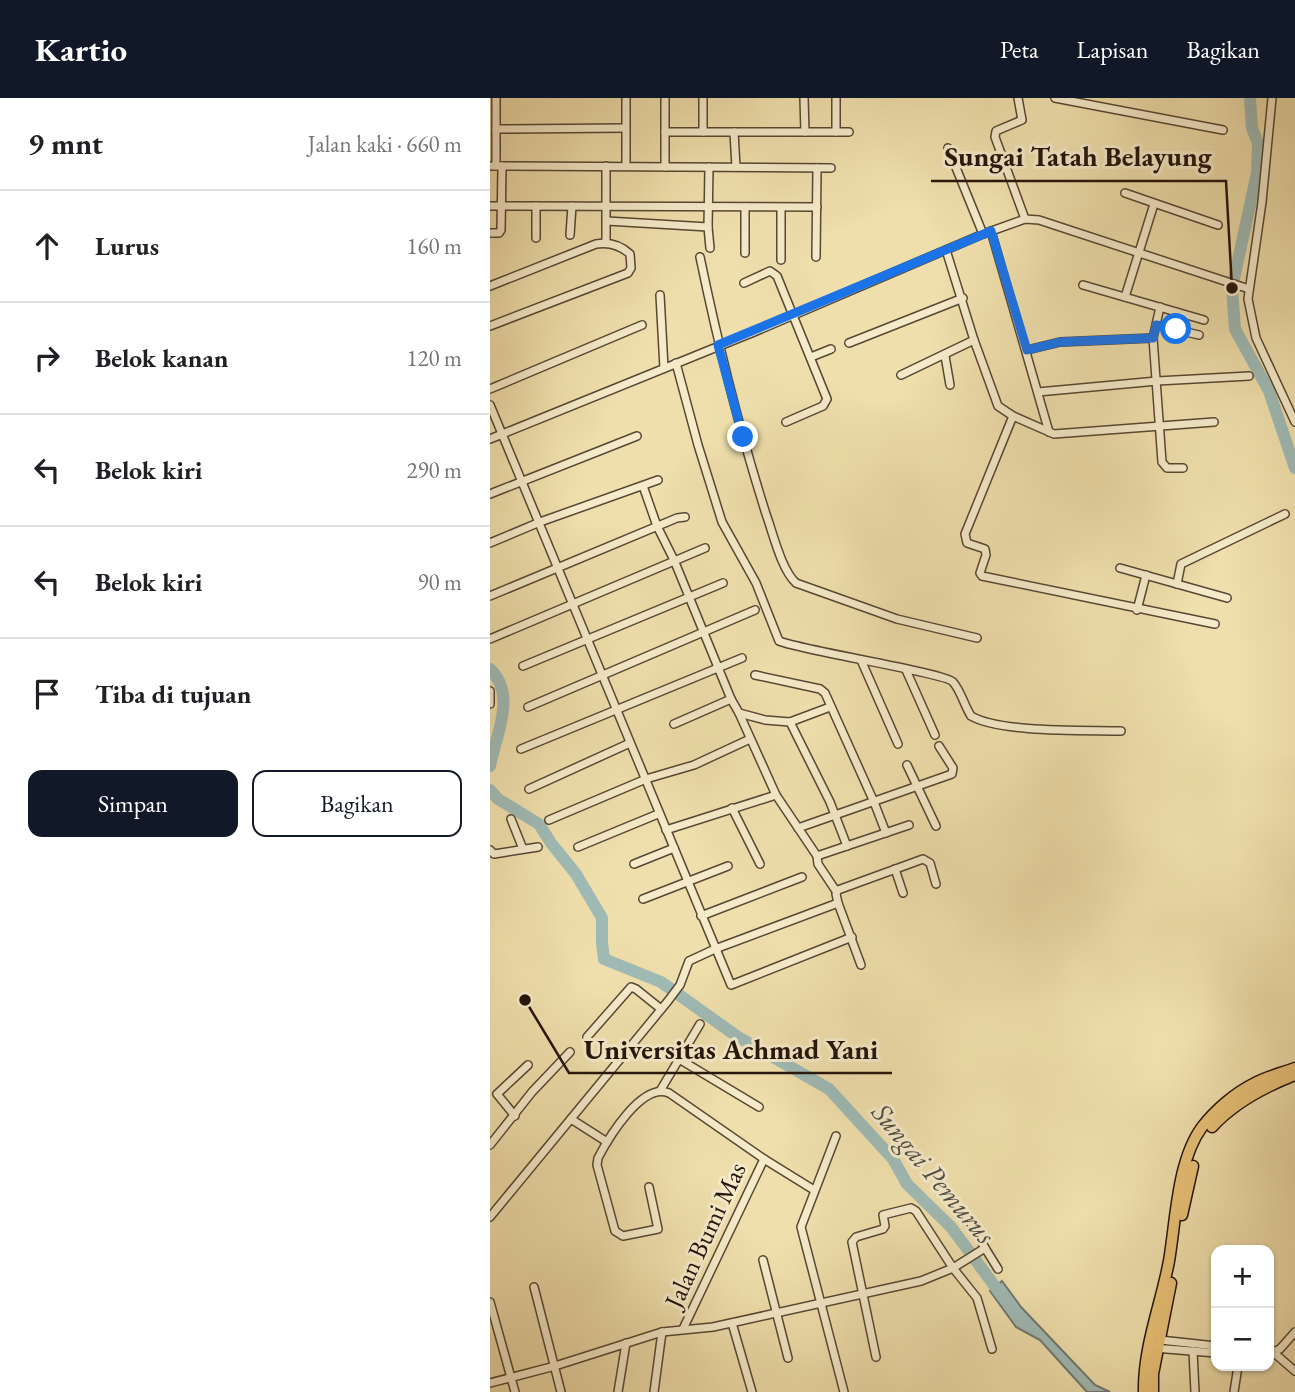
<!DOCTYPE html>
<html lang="id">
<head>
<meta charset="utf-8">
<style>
	body { margin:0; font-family:"EB Garamond",serif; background:#f6f6f6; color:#202124 }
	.controls { position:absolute; right:21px; bottom:21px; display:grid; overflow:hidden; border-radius:14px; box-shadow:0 2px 5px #0004 }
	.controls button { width:63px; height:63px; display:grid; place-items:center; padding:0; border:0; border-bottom:2px solid #e0e0e0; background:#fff; color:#202124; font:35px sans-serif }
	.stop { position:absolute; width:21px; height:21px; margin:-16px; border:5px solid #1a73e8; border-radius:50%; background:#fff }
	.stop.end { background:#1a73e8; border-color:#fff; box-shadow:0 2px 7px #0008 }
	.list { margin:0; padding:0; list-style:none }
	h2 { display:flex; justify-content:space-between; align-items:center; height:91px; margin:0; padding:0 28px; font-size:30px }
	h2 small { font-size:23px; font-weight:400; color:#757577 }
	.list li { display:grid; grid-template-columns:46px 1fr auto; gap:21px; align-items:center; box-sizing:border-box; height:112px; padding:0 28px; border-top:2px solid #e0e0e0 }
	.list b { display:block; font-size:26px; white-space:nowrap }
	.list em { font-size:23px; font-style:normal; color:#757577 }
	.actions { display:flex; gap:14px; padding:21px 28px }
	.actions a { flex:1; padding:16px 0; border:2px solid #111827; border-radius:14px; text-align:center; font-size:24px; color:#111827 }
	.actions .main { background:#111827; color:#fff }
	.icon { flex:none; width:38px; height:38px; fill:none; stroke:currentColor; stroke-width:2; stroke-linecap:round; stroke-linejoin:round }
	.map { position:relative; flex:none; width:805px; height:1294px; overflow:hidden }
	header { display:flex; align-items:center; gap:42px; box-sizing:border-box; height:98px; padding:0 35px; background:#111827; color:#fff }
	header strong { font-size:33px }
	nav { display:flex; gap:38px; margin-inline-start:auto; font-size:24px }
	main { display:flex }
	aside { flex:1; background:#fff }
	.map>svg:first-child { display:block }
	.water { fill:#9fbab5; stroke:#6e7871; stroke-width:2 }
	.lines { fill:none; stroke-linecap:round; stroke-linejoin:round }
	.river { stroke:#9fbab5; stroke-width:12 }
	.street-casing { stroke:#574733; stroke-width:10 }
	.primary-casing { stroke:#24140b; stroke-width:13 }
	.street { stroke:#f5eac9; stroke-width:7 }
	.primary { stroke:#e8c076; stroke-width:10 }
	.route { stroke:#1a73e8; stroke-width:9 }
	.labels { text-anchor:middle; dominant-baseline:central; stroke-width:6; stroke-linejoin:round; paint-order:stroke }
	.street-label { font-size:26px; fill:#24140b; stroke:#f5eac9 }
	.water-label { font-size:28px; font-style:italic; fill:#4f4e46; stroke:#f5eac9 }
	.leader { fill:none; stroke:#24140b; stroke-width:2.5 }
	.callout-dot { fill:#24140b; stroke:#f5eac9; stroke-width:2.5 }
	.callout-label { font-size:28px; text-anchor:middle; font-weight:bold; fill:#24140b; stroke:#f5eac9; stroke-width:6; stroke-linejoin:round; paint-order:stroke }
</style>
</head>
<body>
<header>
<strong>Kartio</strong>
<nav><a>Peta</a><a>Lapisan</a><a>Bagikan</a></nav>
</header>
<main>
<aside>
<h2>9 mnt<small>Jalan kaki · 660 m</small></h2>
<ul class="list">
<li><svg class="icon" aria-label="ahead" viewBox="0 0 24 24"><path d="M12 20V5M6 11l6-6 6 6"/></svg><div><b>Lurus</b></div><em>160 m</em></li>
<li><svg class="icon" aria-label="right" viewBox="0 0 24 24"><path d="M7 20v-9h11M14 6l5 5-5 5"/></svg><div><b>Belok kanan</b></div><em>120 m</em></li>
<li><svg class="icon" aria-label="left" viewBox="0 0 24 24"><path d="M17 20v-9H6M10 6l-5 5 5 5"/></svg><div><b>Belok kiri</b></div><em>290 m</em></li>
<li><svg class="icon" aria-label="left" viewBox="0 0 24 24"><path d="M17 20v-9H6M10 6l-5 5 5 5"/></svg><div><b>Belok kiri</b></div><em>90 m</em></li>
<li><svg class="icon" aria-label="arrive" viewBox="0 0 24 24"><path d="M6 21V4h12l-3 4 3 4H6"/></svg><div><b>Tiba di tujuan</b></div></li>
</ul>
<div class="actions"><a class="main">Simpan</a><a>Bagikan</a></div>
</aside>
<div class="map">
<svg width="805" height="1294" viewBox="0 0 805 1294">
	<rect width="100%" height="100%" fill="#efdfac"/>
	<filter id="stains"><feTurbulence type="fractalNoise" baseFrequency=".00286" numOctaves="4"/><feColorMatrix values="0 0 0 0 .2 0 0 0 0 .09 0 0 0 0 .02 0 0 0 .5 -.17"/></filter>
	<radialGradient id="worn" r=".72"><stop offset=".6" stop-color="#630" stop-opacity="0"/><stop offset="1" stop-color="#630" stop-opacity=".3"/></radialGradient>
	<path class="water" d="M512,1183L531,1209L605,1287L620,1294H597L550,1242L526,1229L500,1193Z"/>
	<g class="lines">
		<g class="river">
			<path d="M760,0L762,30L768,45L767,75L742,190L745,231L779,293L805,370"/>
			<path d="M0,571C27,596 6,637 0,668"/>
			<path d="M0,692L8,701L49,726L61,745L86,776L112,820V845L114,861L171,884L248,939L339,991L403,1061L417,1086L461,1129L515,1202"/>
		</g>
		<g class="street-casing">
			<g id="street">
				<path d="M6,0V68"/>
				<path d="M314,0L315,34"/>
				<path d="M346,0V34"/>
				<path d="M528,0L532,22L506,33L505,39L535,121"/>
				<path d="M565,0L733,32"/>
				<path d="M782,0L772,104L758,201L766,240L805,324"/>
				<path d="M6,31L135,30"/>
				<path d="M175,34H359"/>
				<path d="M213,34V0"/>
				<path d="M244,34L246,69"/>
				<path d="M458,50L493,136"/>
				<path d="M0,68L341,70"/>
				<path d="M136,68V0"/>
				<path d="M175,69V0"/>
				<path d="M219,69L218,129L220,150"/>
				<path d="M635,95L728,127"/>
				<path d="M0,108L327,109"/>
				<path d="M117,123L218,129"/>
				<path d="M501,133L559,334"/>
				<path d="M0,135H9L11,132L12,68"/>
				<path d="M80,137L82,108"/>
				<path d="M46,140V108"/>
				<path d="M116,144V68"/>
				<path d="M255,155V109"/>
				<path d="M210,159C228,246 249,331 276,416C283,435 291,471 306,485L407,521L487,540"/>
				<path d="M326,159L327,70"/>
				<path d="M291,162V110"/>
				<path d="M254,185L280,173L287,178L337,301L333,308L296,324"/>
				<path d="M593,187L714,222"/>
				<path d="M0,188L106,146C118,144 130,147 140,156L141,170L138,175L0,228"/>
				<path d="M170,197L174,270"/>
				<path d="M635,199L664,106"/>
				<path d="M670,209L663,240L672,364L677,370H693"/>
				<path d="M666,227L709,237"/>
				<path d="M484,242L508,308L523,318L564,336L724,324"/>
				<path d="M359,245L473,200"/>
				<path d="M537,252L570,244L663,240"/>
				<path d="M455,258L460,287"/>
				<path d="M321,259L341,251"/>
				<path d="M186,265L208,347L232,424L266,485L289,543C314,553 456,575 463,584C471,593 474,607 481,618C511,635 594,632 631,633"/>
				<path d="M411,277L484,242L456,152"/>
				<path d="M0,291L152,227"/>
				<path d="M548,294L667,283L759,278"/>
				<path d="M0,307L241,887L362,839"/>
				<path d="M523,318L475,436L477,445L495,451L496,457L490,475L492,478L725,526"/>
				<path d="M0,341L264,234L493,136L535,121L549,122L759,191"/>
				<path d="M153,388L167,428L184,462L241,601L249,615L286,697L327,758L328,766L346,793"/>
				<path d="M0,396L147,338"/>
				<path d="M0,445L50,424L168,382"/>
				<path d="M630,470L737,500"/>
				<path d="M687,486L691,466L795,416"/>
				<path d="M0,498L187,420L195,419"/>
				<path d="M647,512L656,477"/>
				<path d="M0,541L215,450"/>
				<path d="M371,562L408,646"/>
				<path d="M33,568L233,485"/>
				<path d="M416,572L445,637"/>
				<path d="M265,577L330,591L335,595L384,704L396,735"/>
				<path d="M0,593V606"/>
				<path d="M38,609L265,512"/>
				<path d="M249,615L275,622L300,624L340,609"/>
				<path d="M300,624L340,704L357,748"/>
				<path d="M184,626L241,601"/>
				<path d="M31,651L252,560"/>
				<path d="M417,667L446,728"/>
				<path d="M39,691L140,645"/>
				<path d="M242,710L270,766"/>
				<path d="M21,721L33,751"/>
				<path d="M59,722L156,681L204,667L260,641"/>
				<path d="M308,730L462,676L463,670L449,648"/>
				<path d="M176,732L286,697"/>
				<path d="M88,749L168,716"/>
				<path d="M0,752L4,756L48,749"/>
				<path d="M327,758L419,727"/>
				<path d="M144,766L184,750"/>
				<path d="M405,771L413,795"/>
				<path d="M153,801L238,768"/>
				<path d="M211,818L312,779"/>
				<path d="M371,867L348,805L346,796L348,792L433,761L440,765L446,786"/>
				<path d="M97,939L141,889L146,891L171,911"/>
				<path d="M189,961L269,1009"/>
				<path d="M170,993L210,926"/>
				<path d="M25,1018L7,996L38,967"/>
				<path d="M81,1021L117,1044"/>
				<path d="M346,1038L311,1129L354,1294"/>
				<path d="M0,1047L42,994L80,954"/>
				<path d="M159,1089L168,1131L133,1138L125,1133L107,1067L108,1060C119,1039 152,984 179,995L274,1061L324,1092"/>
				<path d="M0,1119L178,903L190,887L199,863L225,851L348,805"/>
				<path d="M479,1122L495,1150"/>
				<path d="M273,1162L298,1260"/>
				<path d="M44,1189L71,1294"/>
				<path d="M0,1204L25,1294"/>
				<path d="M242,1225L262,1294"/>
				<path d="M193,1231L274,1061"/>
				<path d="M670,1242L726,1248"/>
				<path d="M664,1250L726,1255"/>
				<path d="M703,1253L705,1294"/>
				<path d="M779,1254H783L805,1273"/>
				<path d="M783,1254L790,1251L805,1234"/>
				<path d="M386,1259L362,1144L366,1139L393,1131L395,1128L393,1117L421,1110L426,1113L463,1170L495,1150L508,1171"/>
				<path d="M0,1285L65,1268L172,1234L223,1229L431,1183L463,1170L487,1200L502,1251"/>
				<path d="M128,1294L136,1245"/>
				<path d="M164,1294L172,1234"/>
				<path d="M744,1294L748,1268"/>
			</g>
		</g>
		<g class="primary-casing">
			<g id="primary">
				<path d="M722,1029C745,1004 774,989 805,977"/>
				<path d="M692,1117L703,1068"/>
				<path d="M654,1294C653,1250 671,1206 679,1163C686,1122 687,1063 712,1029C725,1012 746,994 765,985C778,978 792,975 805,970"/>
				<path d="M663,1294V1276L681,1185"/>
			</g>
		</g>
		<use href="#street" class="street"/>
		<use href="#primary" class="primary"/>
	</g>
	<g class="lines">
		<path class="route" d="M253,339L228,247L501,133L537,252L570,244L663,240L666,227L686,231"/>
	</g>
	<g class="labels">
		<g class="street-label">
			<text transform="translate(215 1137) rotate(-65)">Jalan Bumi Mas</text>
		</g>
		<g class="water-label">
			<text transform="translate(444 1075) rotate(50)">Sungai Pemurus</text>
		</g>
	</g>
	<path class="leader" d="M742 190L736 83H441M35 902L79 975H402"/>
	<g class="callout-dot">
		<circle cx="742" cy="190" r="7"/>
		<circle cx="35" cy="902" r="7"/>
	</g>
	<g class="callout-label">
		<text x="588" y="68">Sungai Tatah Belayung</text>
		<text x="241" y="961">Universitas Achmad Yani</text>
	</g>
	<rect width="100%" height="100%" filter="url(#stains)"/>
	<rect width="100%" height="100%" fill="url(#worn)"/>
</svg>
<div class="controls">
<button>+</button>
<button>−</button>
</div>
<div class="stop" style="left:686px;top:231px"></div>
<div class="stop end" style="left:253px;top:339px"></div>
</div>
</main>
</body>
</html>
